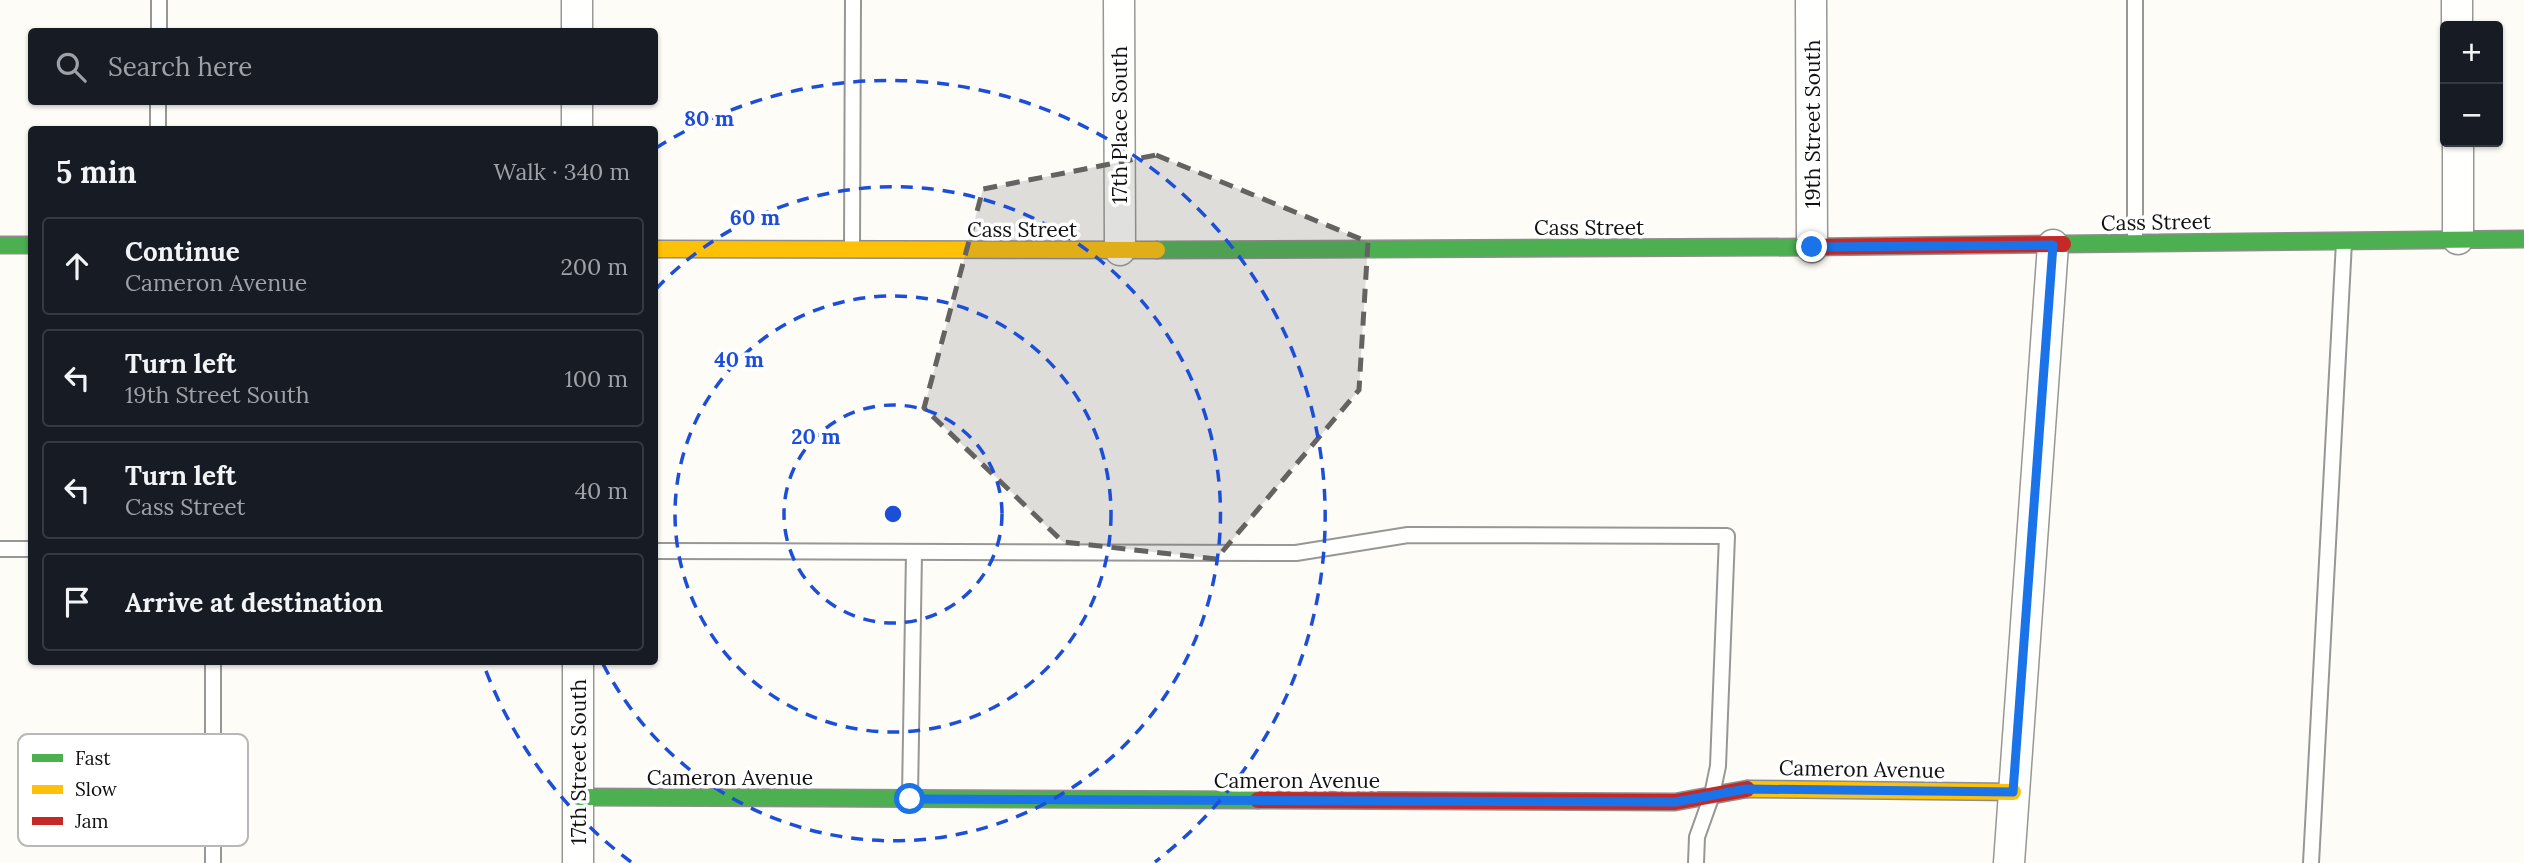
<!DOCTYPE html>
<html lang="en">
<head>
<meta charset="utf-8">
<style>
	body { margin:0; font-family:Lora,serif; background:#242831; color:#f1f3f6 }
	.controls { position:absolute; right:21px; top:21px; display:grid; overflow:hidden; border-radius:7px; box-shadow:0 2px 5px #0004 }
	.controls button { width:63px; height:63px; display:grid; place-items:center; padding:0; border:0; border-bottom:2px solid #363941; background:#171b24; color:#f1f3f6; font:35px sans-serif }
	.stop { position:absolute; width:21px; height:21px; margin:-16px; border:5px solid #1a73e8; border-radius:50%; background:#fff }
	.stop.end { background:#1a73e8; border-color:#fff; box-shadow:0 2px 7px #0008 }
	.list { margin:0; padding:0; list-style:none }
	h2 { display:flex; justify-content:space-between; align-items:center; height:91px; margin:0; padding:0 28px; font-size:30px }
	h2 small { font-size:23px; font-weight:400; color:#9ea1a6 }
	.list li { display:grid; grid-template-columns:46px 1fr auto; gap:21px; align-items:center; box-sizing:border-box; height:98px; margin:0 14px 14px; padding:0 14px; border:2px solid #363941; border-radius:7px }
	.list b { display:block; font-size:26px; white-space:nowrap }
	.list p { margin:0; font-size:23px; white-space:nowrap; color:#9ea1a6 }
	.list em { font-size:23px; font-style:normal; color:#9ea1a6 }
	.icon { flex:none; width:38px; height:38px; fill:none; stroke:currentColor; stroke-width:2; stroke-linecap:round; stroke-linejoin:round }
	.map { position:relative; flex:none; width:2524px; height:863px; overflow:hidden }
	.search { position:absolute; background:#171b24; box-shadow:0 2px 5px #0004; left:28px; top:28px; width:630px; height:77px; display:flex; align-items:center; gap:18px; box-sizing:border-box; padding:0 24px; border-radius:7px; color:#9ea1a6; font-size:26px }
	.panel { position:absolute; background:#171b24; box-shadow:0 2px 5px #0004; left:28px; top:126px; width:630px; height:539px; border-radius:7px }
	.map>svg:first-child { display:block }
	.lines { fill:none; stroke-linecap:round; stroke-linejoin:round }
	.lane-casing { stroke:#979795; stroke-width:18 }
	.street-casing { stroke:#979795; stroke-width:33 }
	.fast-casing { stroke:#8e8d8b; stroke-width:19 }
	.slow-casing { stroke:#8e8d8b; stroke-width:19 }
	.jam-casing { stroke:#8e8d8b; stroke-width:19 }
	.lane { stroke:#fffffe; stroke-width:14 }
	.street { stroke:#fffffe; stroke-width:30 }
	.fast { stroke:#4caf50; stroke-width:16 }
	.slow { stroke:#ffc107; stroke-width:16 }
	.jam { stroke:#c62828; stroke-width:16 }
	.route { stroke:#1a73e8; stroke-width:9 }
	.marked { fill:#646362; fill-opacity:0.2; stroke:#646362; stroke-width:5; stroke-dasharray:14 9; stroke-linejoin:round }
	.ring { fill:none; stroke:#1d4ed8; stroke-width:3.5; stroke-dasharray:12 9 }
	.labels { text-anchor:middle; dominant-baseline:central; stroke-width:7; stroke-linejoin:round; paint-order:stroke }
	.street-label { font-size:21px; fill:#111; stroke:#fff }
	.key { fill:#fff; stroke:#b8b8b8; stroke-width:2 }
	.key-label { font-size:19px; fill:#111 }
	.centre { fill:#1d4ed8; stroke:#fff; stroke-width:3.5 }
	.ring-label { font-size:21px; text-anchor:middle; font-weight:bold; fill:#1d4ed8; stroke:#fff; stroke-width:7; stroke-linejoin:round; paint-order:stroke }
</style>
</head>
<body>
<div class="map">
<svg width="2524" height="863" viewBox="0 0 2524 863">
	<rect width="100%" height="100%" fill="#fdfcf7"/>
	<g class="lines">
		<g class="lane-casing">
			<g id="lane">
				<path d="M2135,0V242"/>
				<path d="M159,32V0"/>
				<path d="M158,130V102"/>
				<path d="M852,248L853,0"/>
				<path d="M0,549H32"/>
				<path d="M654,551L1296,553L1408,535L1727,536L1718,766L1712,795L1697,837L1696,863"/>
				<path d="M213,662V863"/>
				<path d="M910,796L914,553"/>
				<path d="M2311,863L2344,242"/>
			</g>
		</g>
		<g class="street-casing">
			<g id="street">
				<path d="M1119,0L1120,250"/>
				<path d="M1811,0L1812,247"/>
				<path d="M2457,0V26"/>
				<path d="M577,32V0"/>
				<path d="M577,130V102"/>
				<path d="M2458,142V239"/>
				<path d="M578,863V662"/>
				<path d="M2009,863L2053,245"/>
			</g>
		</g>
		<g class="fast-casing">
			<g id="fast">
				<path d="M2063,244L2524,239"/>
				<path d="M0,245H32"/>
				<path d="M1157,250L1806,247"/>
				<path d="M579,797L1258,800"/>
			</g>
		</g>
		<g class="slow-casing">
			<g id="slow">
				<path d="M654,249L1157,250"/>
				<path d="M1747,789L2013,792"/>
			</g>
		</g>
		<g class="jam-casing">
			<g id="jam">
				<path d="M1806,247L2063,244"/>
				<path d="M1258,800L1675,802L1747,789"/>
			</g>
		</g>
		<use href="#lane" class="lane"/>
		<use href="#street" class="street"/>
		<use href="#fast" class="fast"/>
		<use href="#slow" class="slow"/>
		<use href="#jam" class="jam"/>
	</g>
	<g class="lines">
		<path class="route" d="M910,799L1675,802L1746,789L2013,792L2053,245L1812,247"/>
	</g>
	<path class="marked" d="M1156,155L1368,242L1359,390L1216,559L1063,542L924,408L983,189Z"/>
	<g class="ring">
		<circle cx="893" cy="514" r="109"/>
		<circle cx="893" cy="514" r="218"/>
		<path d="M656 289A327 327 0 1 1 602 662"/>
		<path d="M631 862A436 436 0 0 1 483 663M656 148A436 436 0 0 1 1155 862"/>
	</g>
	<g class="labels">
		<g class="street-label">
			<text transform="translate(1812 124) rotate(-90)">19th Street South</text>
			<text transform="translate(1119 125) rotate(-90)">17th Place South</text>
			<text transform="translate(2156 222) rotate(-1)">Cass Street</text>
			<text x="1589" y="227">Cass Street</text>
			<text x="1022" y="229">Cass Street</text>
			<text transform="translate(578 762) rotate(-90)">17th Street South</text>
			<text transform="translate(1862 769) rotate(1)">Cameron Avenue</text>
			<text x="730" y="777">Cameron Avenue</text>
			<text x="1297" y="780">Cameron Avenue</text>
		</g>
	</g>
	<rect x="18" y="734" width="230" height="112" rx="10" class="key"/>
	<rect x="32" y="754" width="31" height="8" fill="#4caf50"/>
	<rect x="32" y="785" width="31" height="9" fill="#ffc107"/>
	<rect x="32" y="817" width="31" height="8" fill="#c62828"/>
	<g class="key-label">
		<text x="75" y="765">Fast</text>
		<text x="75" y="796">Slow</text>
		<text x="75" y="828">Jam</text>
	</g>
	<circle cx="893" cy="514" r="10" class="centre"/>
	<g class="ring-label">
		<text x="709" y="126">80 m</text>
		<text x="755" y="225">60 m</text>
		<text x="739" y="367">40 m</text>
		<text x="816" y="444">20 m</text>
	</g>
</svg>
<div class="controls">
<button>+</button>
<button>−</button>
</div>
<div class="stop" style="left:910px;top:799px"></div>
<div class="stop end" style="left:1812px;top:247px"></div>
<div class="search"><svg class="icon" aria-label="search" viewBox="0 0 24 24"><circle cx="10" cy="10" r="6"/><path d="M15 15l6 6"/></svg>Search here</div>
<section class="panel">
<h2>5 min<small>Walk · 340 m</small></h2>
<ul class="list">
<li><svg class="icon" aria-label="ahead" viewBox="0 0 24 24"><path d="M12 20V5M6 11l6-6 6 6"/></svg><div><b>Continue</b><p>Cameron Avenue</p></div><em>200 m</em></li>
<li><svg class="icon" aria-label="left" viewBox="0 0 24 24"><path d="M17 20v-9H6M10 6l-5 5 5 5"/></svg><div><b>Turn left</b><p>19th Street South</p></div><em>100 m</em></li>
<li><svg class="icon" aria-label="left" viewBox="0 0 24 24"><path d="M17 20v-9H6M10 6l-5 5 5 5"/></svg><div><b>Turn left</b><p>Cass Street</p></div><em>40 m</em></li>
<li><svg class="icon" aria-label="arrive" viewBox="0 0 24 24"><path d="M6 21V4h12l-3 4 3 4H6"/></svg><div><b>Arrive at destination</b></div></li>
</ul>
</section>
</div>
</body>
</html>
